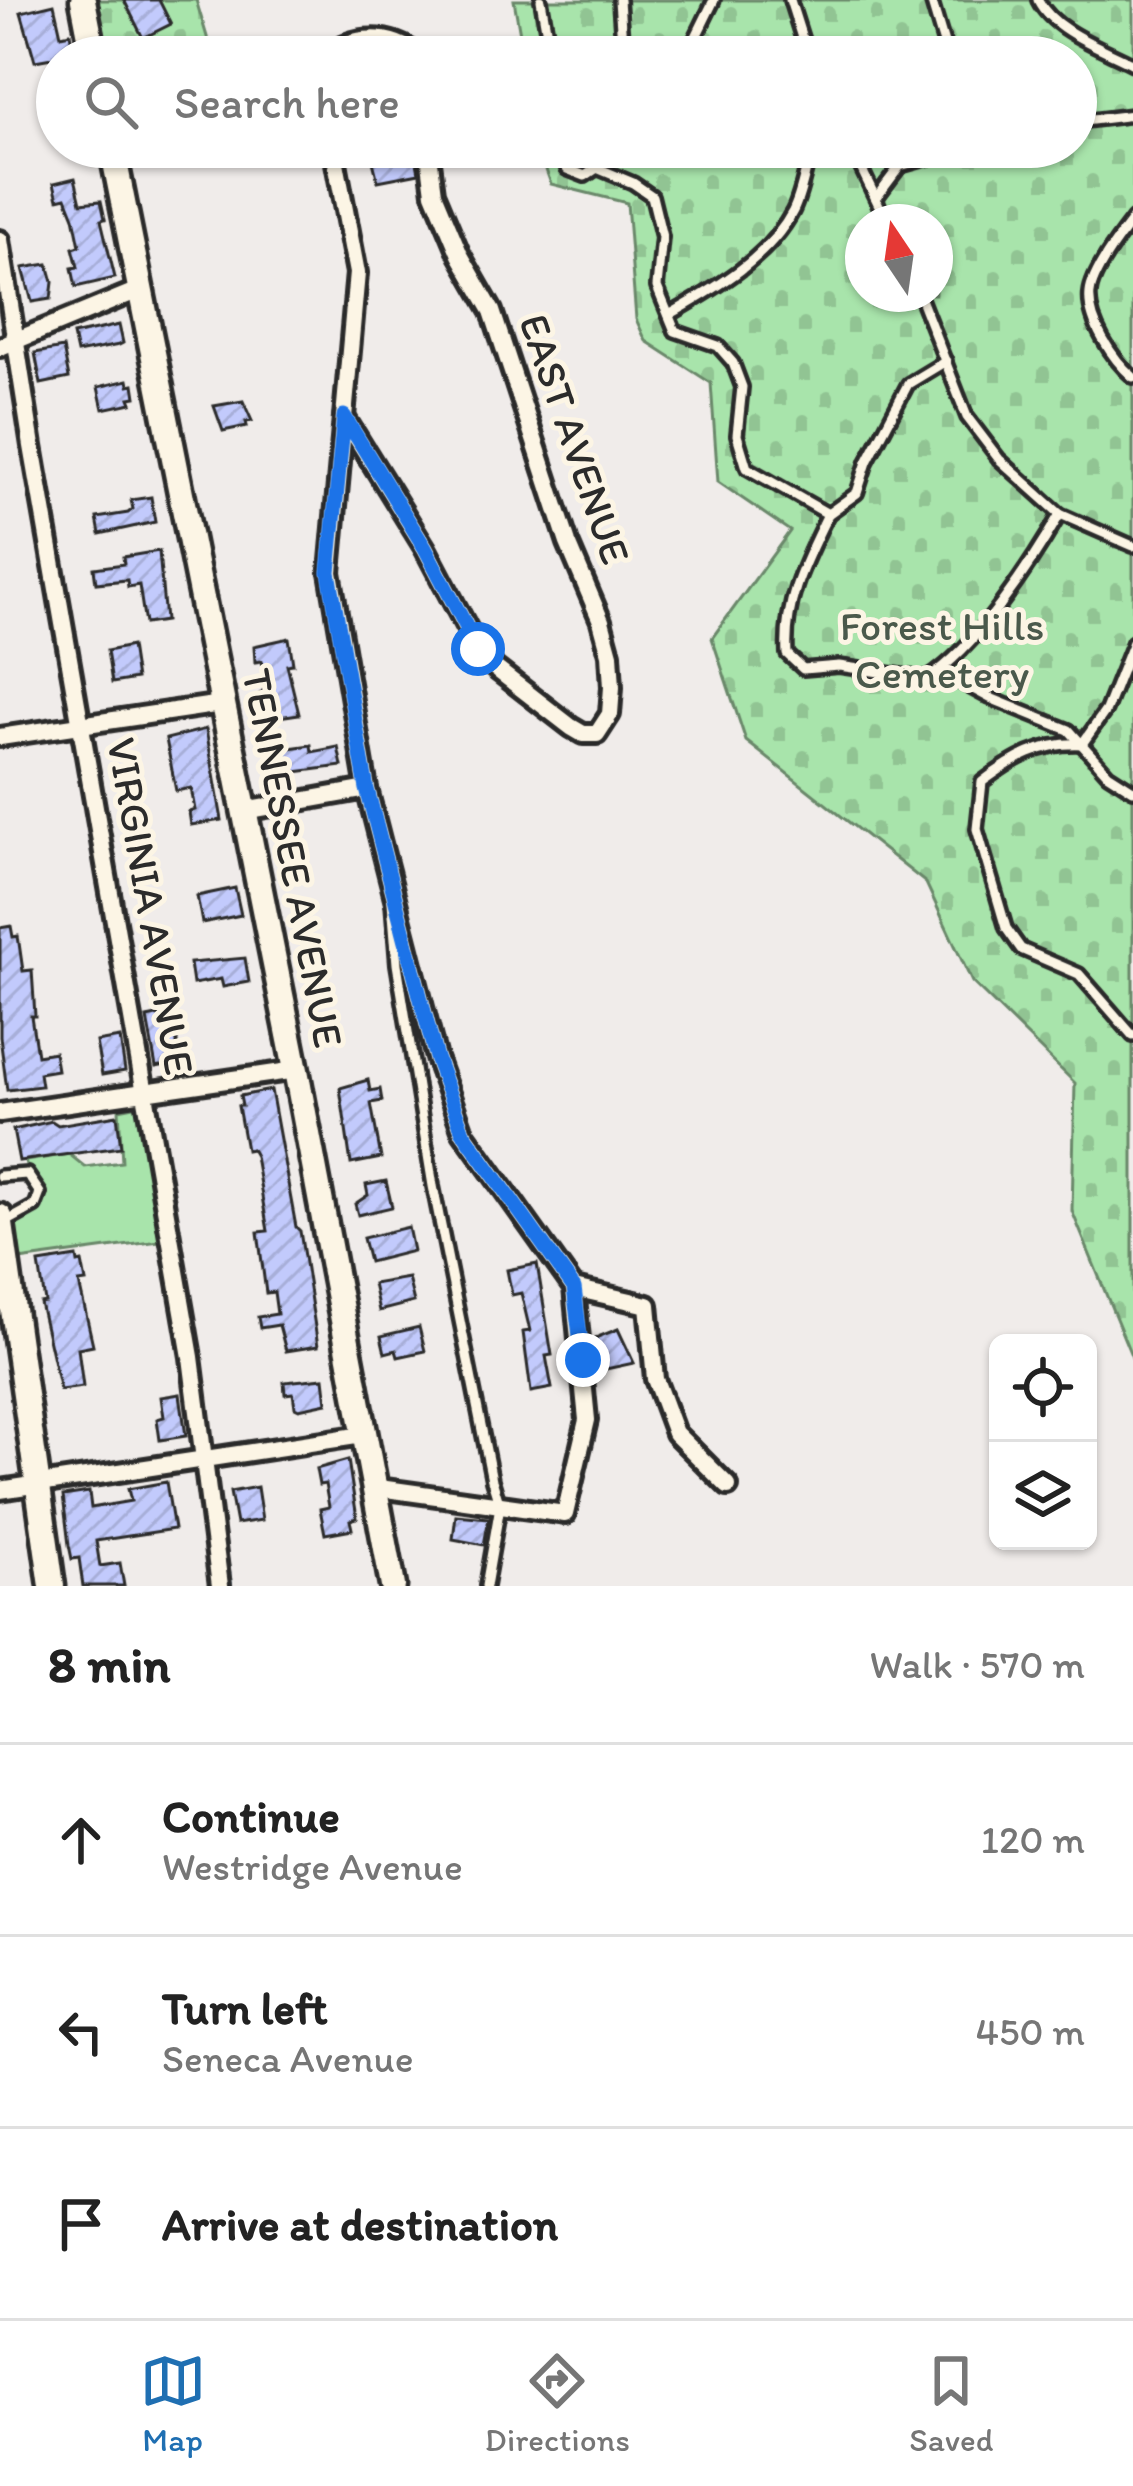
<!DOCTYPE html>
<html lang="en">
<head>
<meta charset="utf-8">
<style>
	body { margin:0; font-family:Itim,sans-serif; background:#f2f2f2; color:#222 }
	.controls { position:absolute; right:36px; bottom:36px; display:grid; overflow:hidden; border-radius:18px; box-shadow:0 3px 9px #0004 }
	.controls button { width:108px; height:108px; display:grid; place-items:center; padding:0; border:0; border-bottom:3px solid #e0e0e0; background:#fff; color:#222; font:60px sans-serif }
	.compass { position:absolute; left:845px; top:204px; width:108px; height:108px; border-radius:50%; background:#fff; box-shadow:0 3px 9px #0004; rotate:347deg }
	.stop { position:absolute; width:36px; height:36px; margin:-27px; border:9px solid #1a73e8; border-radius:50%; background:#fff }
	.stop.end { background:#1a73e8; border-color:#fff; box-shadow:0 3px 12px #0008 }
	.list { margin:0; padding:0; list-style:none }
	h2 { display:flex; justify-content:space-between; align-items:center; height:156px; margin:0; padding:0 48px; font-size:51px }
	h2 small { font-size:39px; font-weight:400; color:#767676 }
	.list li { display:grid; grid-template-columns:78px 1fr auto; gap:36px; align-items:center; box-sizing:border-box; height:192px; padding:0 48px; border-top:3px solid #e0e0e0 }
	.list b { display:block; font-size:45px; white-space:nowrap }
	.list p { margin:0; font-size:39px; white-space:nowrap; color:#767676 }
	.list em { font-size:39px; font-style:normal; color:#767676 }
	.icon { flex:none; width:66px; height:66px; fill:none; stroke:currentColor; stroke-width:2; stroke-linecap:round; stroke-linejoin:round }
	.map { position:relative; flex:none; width:1133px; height:1586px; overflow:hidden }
	.search { position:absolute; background:#fff; box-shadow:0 3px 9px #0004; left:36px; right:36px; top:36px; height:132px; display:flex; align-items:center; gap:30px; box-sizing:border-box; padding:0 42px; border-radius:66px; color:#767676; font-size:45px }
	.sheet { height:732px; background:#fff }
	nav { display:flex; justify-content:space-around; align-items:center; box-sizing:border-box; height:168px; border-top:3px solid #e0e0e0; background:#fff; font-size:33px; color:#767676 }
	nav a { display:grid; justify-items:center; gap:6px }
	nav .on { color:#1f6fb2 }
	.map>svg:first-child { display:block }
	.grass { fill:#a8e4ab; stroke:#6a886b; stroke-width:3 }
	.cemetery { fill:url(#cemetery-stones); stroke:#6a886b; stroke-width:3; fill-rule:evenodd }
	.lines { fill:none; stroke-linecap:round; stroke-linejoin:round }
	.stream { stroke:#5f8999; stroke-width:4.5 }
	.building { fill:url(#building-hatch); stroke:#2b2b2b; stroke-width:3 }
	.lane-casing { stroke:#2b2b2b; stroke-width:18 }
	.street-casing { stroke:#2b2b2b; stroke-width:26 }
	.secondary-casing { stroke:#2b2b2b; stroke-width:33 }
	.lane { stroke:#fcf5e5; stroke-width:9 }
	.street { stroke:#fcf5e5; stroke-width:16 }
	.secondary { stroke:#fcf5e5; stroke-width:24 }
	.route { stroke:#1a73e8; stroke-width:15 }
	.labels { text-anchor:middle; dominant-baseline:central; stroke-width:10; stroke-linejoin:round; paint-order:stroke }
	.street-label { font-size:42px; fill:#2b2b2b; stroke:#fcf5e5 }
	.park-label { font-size:42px; fill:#4a594b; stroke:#fcf5e5 }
</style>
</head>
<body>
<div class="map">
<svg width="1133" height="1586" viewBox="0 0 1133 1586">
	<defs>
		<pattern id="cemetery-stones" width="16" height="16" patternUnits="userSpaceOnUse" patternTransform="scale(3)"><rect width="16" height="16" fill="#a8e4ab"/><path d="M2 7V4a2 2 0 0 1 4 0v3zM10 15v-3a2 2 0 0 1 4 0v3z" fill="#91c493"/></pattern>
		<pattern id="building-hatch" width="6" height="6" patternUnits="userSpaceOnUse" patternTransform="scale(3)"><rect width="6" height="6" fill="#c2cafc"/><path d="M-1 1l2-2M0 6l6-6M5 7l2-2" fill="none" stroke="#a7aed8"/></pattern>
	</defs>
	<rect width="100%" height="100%" fill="#f0ecea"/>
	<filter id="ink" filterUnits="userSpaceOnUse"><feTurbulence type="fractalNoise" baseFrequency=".00833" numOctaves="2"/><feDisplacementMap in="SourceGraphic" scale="24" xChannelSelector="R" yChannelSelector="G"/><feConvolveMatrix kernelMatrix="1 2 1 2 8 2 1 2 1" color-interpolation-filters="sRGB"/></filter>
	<g filter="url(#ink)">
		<path class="grass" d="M139,1105L167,1240L19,1260L14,1219L35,1213L44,1200C45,1180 27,1177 25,1161L69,1154L85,1167L122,1162L119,1109Z"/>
		<g class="cemetery">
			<path d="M98,0H196L213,57H109Z"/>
			<path d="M514,0H1133V1360L1072,1211L1075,1083L972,982L926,883L746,741L712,638L790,531L718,482L711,383L646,341L636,319L627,203L551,184L538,147H1076V57H524ZM863,222H935V294H863Z"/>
		</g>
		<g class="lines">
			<path class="stream" d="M214,1471L231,1586"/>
		</g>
		<g class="building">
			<path d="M124,0H159L171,24L143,38Z"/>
			<path d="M54,4L61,35L70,33L74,54L35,61L21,12Z"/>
			<path d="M386,147H414L419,173L378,181L370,150Z"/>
			<path d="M75,178L81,203L101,201L105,219L101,220L115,278L76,287L72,268L78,267L73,248L80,246L74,217L66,197L58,199L54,183Z"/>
			<path d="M48,264L53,282L51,299L32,302L23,268Z"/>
			<path d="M119,325L123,343L119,345L77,353L73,335Z"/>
			<path d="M63,348L69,378L41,384L35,353Z"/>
			<path d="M128,380L129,385L134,384L136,397L130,398L132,403L103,409L98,387Z"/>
			<path d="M243,401L252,421L246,422L247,426L223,431L214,406Z"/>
			<path d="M151,497L155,522L100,534L97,518L128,513L133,509L131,500Z"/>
			<path d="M159,551L165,621L145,624L139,585L128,587L127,580L96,583L94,568L124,564L123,557Z"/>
			<path d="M289,638L293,664L287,665L299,714L271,718L270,712L263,713L260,694L266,687L262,661L255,662L254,646Z"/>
			<path d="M131,646L136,679L112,683L107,651Z"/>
			<path d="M206,729L222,820L191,825L189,812L195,810L191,788L176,791L166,739Z"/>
			<path d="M311,745L312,752L338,747L342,766L279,774L278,767L271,768L269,754L275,750Z"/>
			<path d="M235,888L241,915L202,923L197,896Z"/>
			<path d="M11,926L13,937L18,936L23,971L32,970L35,1016H31L37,1055L54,1052L57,1070L39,1073L41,1086L7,1090L0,1037V928Z"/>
			<path d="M245,958L249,982L223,987L221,979L193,984L190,963Z"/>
			<path d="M166,1014L169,1035L177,1034V1063L156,1067L147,1018Z"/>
			<path d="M120,1038L125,1071L102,1075L96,1042Z"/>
			<path d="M368,1080L370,1091L380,1089L382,1101L371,1103L381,1158L351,1164L340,1088Z"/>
			<path d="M271,1090L296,1227L300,1231L318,1346L286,1351L279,1325L260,1328L258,1317L277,1314L274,1292L266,1293L258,1232L268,1231L255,1156L251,1149L246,1150L238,1106H242L240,1096Z"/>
			<path d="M117,1115L121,1147L19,1161L13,1130L52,1121L58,1125Z"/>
			<path d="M386,1181L392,1207L358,1215L355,1204L368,1195L366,1185Z"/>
			<path d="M408,1227L413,1251L369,1262L363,1238Z"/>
			<path d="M77,1257L78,1263L82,1262L86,1282L79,1283L93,1345L78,1348L83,1387L60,1390L40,1303L45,1302L39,1263Z"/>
			<path d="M537,1264L552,1355L546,1356L552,1388L531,1392L523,1332L530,1331L521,1293L512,1295L507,1270Z"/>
			<path d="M408,1278L414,1302L379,1311L373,1284Z"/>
			<path d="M419,1327L425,1351L398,1357L396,1350L385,1353L381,1336Z"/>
			<path d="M618,1329L634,1363L606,1369L595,1338Z"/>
			<path d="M324,1378L327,1403L299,1409L295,1407L293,1393L285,1394L284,1382Z"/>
			<path d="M180,1394L186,1436L160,1440L157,1419L164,1417L161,1397Z"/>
			<path d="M348,1460L357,1518L350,1520L352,1529L325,1534L320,1509L329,1507L325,1484L319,1485L316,1469Z"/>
			<path d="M166,1482L174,1529L96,1541L100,1566L120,1563L124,1586H83L79,1558L72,1559L69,1545L63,1496L89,1492L91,1508L131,1501L128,1489Z"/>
			<path d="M257,1487L262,1520L236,1524L230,1492Z"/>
			<path d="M456,1515L489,1518L484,1545L453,1539Z"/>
		</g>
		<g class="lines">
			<g class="lane-casing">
				<g id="lane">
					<path d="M541,0L551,57"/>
					<path d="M619,0L623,57"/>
					<path d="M790,0L808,57"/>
					<path d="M931,0L948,57"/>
					<path d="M1038,0C1054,32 1103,48 1133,64"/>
					<path d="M686,57L714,0"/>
					<path d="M1076,122L1133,115"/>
					<path d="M564,147L567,169L585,176L597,168L600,147"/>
					<path d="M851,147L887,222"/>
					<path d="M854,147L900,166L968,147"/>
					<path d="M597,168L633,183L652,196L662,237L657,287L675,331L718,346L733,363L742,387L737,435L747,468L828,514C805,562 784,600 787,654L803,669L839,666L927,679C976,648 1030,566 1060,514"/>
					<path d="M876,198L900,166"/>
					<path d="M1133,219C1120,236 1092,272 1090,293C1087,321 1113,360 1133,377"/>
					<path d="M919,294L967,417L999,459L1060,514L1133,546"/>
					<path d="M669,315C714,289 768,259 793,211C802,193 806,168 811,147"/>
					<path d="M828,514L857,493L867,462L908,384L946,361"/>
					<path d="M1133,642L1106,710L1082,744C1041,742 1014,758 982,782L977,829L1006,928L1021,949L1079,974L1133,1036"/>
					<path d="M940,671L990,698L1069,730L1108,774L1133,790"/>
					<path d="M392,902L397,964L433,1186L492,1480L500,1506L486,1586"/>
					<path d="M0,1176L27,1174L40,1193L35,1206L6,1222"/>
				</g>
			</g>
			<g class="street-casing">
				<g id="street">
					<path d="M325,57C353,34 391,33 419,57"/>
					<path d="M333,147L357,273L330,572L367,789L436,1058L463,1132L574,1288L587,1420L565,1514L372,1487"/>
					<path d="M0,240L32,446L191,1357L220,1586"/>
					<path d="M0,347L141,289"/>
					<path d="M344,417L425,548L478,649L495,668L571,727L583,734H597L610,714L612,687L610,654L601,621L568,543L492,311L460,255L434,193L428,147"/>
					<path d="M0,737L221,704"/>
					<path d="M244,811L367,789"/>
					<path d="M0,1113L296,1070"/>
					<path d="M574,1288L648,1305L655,1379L675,1433L728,1486"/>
					<path d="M0,1490L363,1435"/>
				</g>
			</g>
			<g class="secondary-casing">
				<g id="secondary">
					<path d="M83,0L94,57"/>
					<path d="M112,147L296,1070L393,1586"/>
					<path d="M0,1217L52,1586"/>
				</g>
			</g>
			<use href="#lane" class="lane"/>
			<use href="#street" class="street"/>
			<use href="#secondary" class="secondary"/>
		</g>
	</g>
	<g class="lines" filter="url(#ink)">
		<path class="route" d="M478,649L425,548L344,416L329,572L367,789L436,1058L463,1132L574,1288L583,1360"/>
	</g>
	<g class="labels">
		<g class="street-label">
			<text transform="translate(575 439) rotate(71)">EAST AVENUE</text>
			<text transform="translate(293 858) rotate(79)">TENNESSEE AVENUE</text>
			<text transform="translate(151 906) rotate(80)">VIRGINIA AVENUE</text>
		</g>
		<g class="park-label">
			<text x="942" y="625">Forest Hills<tspan x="942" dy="48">Cemetery</tspan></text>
		</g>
	</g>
</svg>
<div class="controls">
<button><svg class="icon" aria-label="locate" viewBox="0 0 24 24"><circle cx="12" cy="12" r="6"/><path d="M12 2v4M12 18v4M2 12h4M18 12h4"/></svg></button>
<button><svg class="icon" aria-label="layers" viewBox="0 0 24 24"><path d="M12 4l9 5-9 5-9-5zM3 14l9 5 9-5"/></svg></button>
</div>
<svg class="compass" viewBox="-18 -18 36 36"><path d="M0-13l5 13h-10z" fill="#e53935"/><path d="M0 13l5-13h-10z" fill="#767676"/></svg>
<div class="stop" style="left:478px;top:649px"></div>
<div class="stop end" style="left:583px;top:1360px"></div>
<div class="search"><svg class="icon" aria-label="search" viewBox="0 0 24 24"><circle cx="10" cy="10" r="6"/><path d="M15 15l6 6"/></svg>Search here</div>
</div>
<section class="sheet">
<h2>8 min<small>Walk · 570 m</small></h2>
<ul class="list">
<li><svg class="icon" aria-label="ahead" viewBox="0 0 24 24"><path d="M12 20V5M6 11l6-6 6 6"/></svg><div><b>Continue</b><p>Westridge Avenue</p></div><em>120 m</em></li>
<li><svg class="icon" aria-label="left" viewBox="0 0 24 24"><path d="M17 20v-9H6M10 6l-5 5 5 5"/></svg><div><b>Turn left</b><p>Seneca Avenue</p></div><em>450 m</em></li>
<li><svg class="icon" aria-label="arrive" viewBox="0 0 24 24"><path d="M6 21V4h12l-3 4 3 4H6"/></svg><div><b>Arrive at destination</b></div></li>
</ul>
</section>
<nav>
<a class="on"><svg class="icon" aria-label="map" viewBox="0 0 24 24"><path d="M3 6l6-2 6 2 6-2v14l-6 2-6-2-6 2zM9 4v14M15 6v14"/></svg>Map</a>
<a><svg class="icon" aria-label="directions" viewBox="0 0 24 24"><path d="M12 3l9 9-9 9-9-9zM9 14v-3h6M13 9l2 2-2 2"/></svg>Directions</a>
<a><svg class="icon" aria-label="saved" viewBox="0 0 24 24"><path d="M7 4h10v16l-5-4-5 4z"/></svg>Saved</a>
</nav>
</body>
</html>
